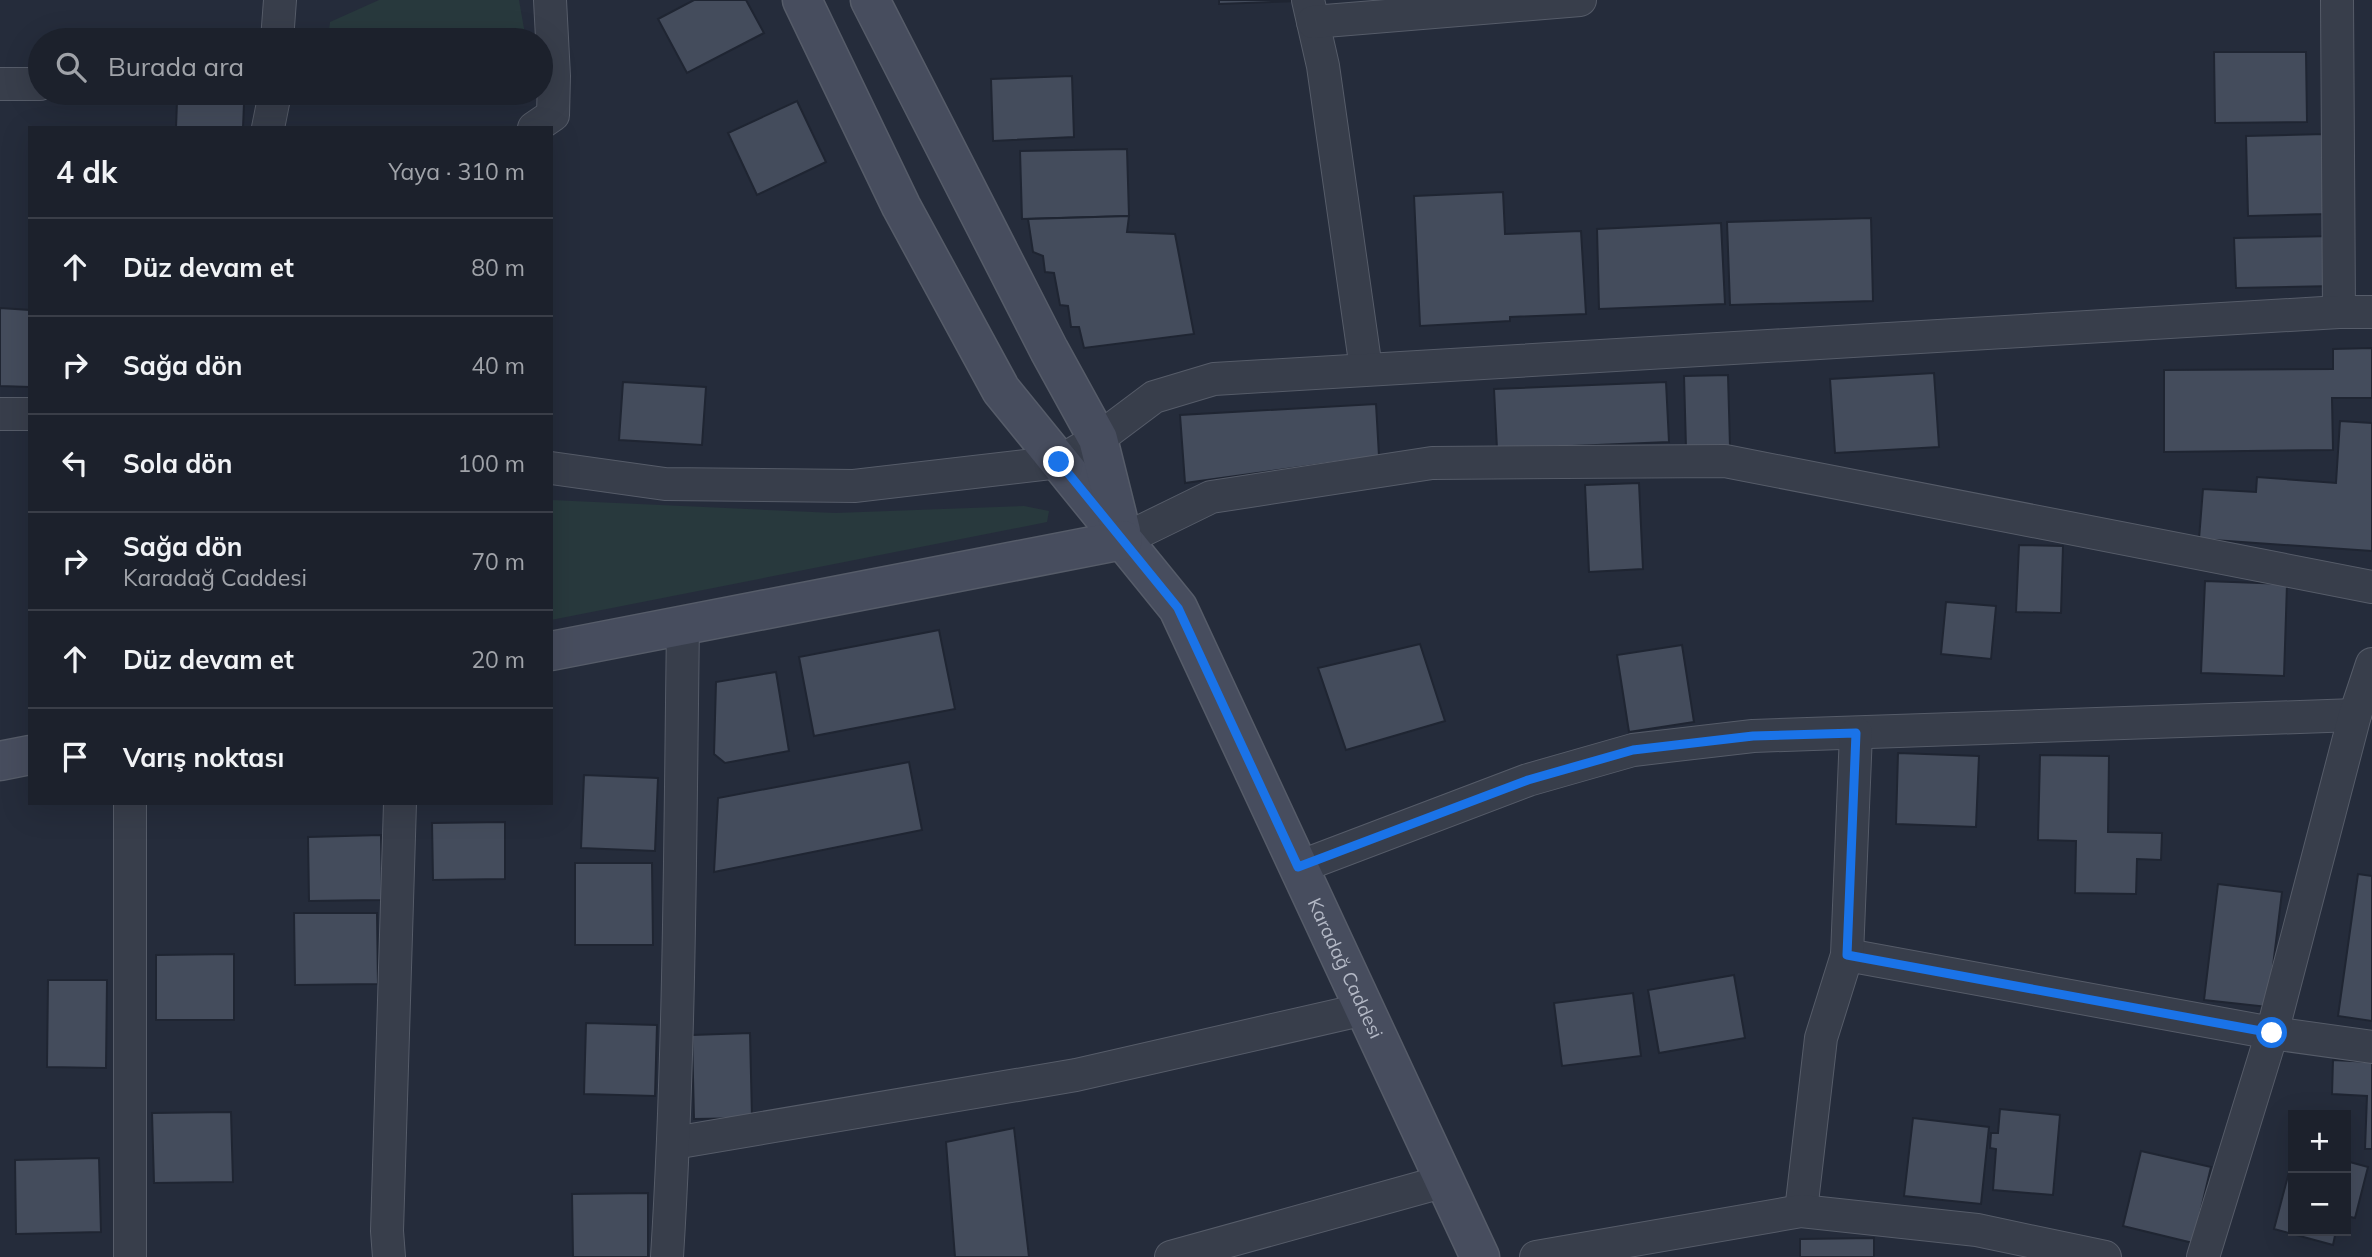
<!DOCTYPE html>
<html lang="tr">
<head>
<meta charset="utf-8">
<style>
	body { margin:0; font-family:Mulish,sans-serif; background:#252934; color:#f1f3f6 }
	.controls { position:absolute; right:21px; bottom:21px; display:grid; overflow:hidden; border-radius:0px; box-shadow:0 7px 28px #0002 }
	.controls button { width:63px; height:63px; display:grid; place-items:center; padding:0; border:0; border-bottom:2px solid #3a3e48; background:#1c212c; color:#f1f3f6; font:35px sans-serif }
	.stop { position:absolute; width:21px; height:21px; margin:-16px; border:5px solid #1a73e8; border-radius:50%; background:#fff }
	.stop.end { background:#1a73e8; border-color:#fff; box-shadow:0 2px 7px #0008 }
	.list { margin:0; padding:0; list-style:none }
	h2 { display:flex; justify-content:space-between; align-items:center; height:91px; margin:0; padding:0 28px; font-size:30px }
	h2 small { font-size:23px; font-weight:400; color:#a0a3a9 }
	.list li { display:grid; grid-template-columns:46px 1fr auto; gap:21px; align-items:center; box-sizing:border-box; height:98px; padding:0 28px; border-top:2px solid #3a3e48 }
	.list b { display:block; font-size:26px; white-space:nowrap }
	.list p { margin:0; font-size:23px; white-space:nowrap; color:#a0a3a9 }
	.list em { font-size:23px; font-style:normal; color:#a0a3a9 }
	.icon { flex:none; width:38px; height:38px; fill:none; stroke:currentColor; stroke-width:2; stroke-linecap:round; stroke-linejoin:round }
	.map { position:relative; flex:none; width:2372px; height:1257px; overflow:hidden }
	.search { position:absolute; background:#1c212c; box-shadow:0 7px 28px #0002; left:28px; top:28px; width:525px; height:77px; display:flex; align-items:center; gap:18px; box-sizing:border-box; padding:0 24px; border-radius:38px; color:#a0a3a9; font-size:26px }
	.panel { position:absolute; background:#1c212c; box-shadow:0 7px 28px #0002; left:28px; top:126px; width:525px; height:679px; border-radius:0px }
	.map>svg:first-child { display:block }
	.green { fill:#28393d }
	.building { fill:#444c5c; stroke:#1f2532; stroke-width:2 }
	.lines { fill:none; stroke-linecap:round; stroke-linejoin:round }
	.street-casing { stroke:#565c69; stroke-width:34 }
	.secondary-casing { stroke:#565c69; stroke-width:41 }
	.street { stroke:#383e4b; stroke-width:32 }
	.secondary { stroke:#474d5e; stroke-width:38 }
	.route { stroke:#1a73e8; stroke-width:9 }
	.labels { text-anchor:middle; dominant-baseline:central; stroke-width:7; stroke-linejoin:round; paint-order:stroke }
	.street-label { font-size:19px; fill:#b4b9c6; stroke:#1e2330 }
</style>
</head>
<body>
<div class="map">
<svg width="2372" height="1257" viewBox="0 0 2372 1257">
	<rect width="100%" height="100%" fill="#252c3b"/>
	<g class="green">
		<path d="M379,0H519L526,40H328L330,22Z"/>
		<path d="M323,93H531V94L524,102L322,104Z"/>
		<path d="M551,500L835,513L1024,506L1049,511L1047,522L551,620Z"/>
	</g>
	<g class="building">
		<path d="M694,0H746L764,33L687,73L658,19Z"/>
		<path d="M1219,0H1297V1L1219,4Z"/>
		<path d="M2214,52H2306L2307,122L2215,123Z"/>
		<path d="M1072,76L1074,137L993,141L991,79Z"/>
		<path d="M177,101L244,103L243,128H176Z"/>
		<path d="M797,101L826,162L757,195L728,133Z"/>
		<path d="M2325,134L2327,214L2248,216L2246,136Z"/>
		<path d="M1127,149L1129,216L1022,219L1020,151Z"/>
		<path d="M1503,192L1505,234L1581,231L1586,314L1510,317V321L1420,326L1414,196Z"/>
		<path d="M1129,216L1127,232L1175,234L1194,334L1084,348L1079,327H1071L1068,306L1060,305L1054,273L1045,272L1043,256L1033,252L1028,219Z"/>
		<path d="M1871,218L1873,301L1730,305L1727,222Z"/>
		<path d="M1721,223L1725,304L1599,309L1597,229Z"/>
		<path d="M2334,236L2335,286L2236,288L2234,238Z"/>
		<path d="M0,308L30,310V387L0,386Z"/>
		<path d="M2372,348V398H2332L2333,450L2164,452V370L2333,369V349Z"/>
		<path d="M1934,373L1939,447L1835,453L1830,379Z"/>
		<path d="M1728,375L1730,447L1686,448L1684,376Z"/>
		<path d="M623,382L706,387L702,445L619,440Z"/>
		<path d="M1666,382L1669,442L1497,449L1494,389Z"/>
		<path d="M1376,404L1379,456L1185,483L1180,415Z"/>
		<path d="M2340,421L2372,423V551L2199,539L2203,489L2256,492L2257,477L2336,483Z"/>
		<path d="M1639,483L1643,569L1589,572L1585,485Z"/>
		<path d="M2019,545L2063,546L2061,613L2016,612Z"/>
		<path d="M2205,581L2287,584L2284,676L2201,673Z"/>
		<path d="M1946,602L1996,606L1991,659L1941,654Z"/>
		<path d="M939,630L955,709L814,736L799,657Z"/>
		<path d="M1420,644L1445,721L1346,750L1318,668Z"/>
		<path d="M1682,645L1694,722L1629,732L1617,655Z"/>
		<path d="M776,672L789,751L725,763L714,754L716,682Z"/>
		<path d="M1898,753L1979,756L1976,827L1896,824Z"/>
		<path d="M2040,755L2109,756L2108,832L2162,833L2161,860L2137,859L2136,894L2075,893L2076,841L2038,840Z"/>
		<path d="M909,762L922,830L714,872L718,798Z"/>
		<path d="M584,775L658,778L655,851L581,848Z"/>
		<path d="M505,822V879L433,880L432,823Z"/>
		<path d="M381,835L382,900L309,901L308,837Z"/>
		<path d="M575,863H652L653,945H575Z"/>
		<path d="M2358,874L2372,876V1021L2338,1016Z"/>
		<path d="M2218,884L2282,892L2268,1007L2204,1000Z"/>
		<path d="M294,913H377L378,984L295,985Z"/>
		<path d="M234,954V1020H156V955Z"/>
		<path d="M1734,975L1745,1038L1659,1053L1648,990Z"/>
		<path d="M48,980H107L106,1068L47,1067Z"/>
		<path d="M1633,993L1641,1056L1562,1066L1554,1003Z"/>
		<path d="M586,1023L657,1025L655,1096L584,1094Z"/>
		<path d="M750,1033L752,1118L694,1119L692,1035Z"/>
		<path d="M2333,1060L2372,1062V1149H2365L2367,1096L2332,1094Z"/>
		<path d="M2000,1109L2060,1115L2053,1195L1993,1190L1996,1149L1990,1148L1991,1133H1998Z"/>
		<path d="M231,1112L233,1182L154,1183L152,1113Z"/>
		<path d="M1913,1118L1989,1127L1981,1204L1904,1196Z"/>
		<path d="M1014,1128L1029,1257H955L946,1142Z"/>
		<path d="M2141,1151L2211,1167L2193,1243L2123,1226Z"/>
		<path d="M2293,1157V1231H2336L2333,1245L2274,1229Z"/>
		<path d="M99,1158L101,1232L16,1234L15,1160Z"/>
		<path d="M2346,1161L2368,1167L2355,1218L2346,1216Z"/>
		<path d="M648,1193V1257H573L572,1194Z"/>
		<path d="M1874,1238V1257H1800V1239Z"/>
	</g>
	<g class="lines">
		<g class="street-casing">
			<g id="street">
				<path d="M1308,0L1323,66L1366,369"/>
				<path d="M2337,0L2339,312"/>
				<path d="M1313,22L1580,0"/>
				<path d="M277,40L280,0"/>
				<path d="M0,84H40"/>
				<path d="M268,128L275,93"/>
				<path d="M534,128L553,115L554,76L550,0"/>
				<path d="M0,414H30"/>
				<path d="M551,468L665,484L854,486L1059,462L1098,439L1154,397L1214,379L2339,312H2372"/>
				<path d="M1123,540L1211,497L1432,463L1725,461L2372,587"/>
				<path d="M130,803V1257"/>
				<path d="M1299,867L1528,780L1633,750L1753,736L2355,715"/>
				<path d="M1847,955L2272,1033L2372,1047"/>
				<path d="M674,1143L1076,1075L1365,1009"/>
				<path d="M1801,1211L1821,1038L1847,955L1856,733"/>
				<path d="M389,1257L387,1231L400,803"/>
				<path d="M667,1257C680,1047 680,836 683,626"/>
				<path d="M1171,1257L1445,1181"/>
				<path d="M1536,1257L1801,1211L1977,1230L2105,1257"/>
				<path d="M2203,1257L2272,1033L2355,715L2372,664"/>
			</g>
		</g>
		<g class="secondary-casing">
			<g id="secondary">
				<path id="s1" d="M802,0L901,206L1001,390L1178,608L1480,1257"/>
				<path d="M870,0L1049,350L1098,439L1121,531"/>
				<path d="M551,651L1123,540"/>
				<path d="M0,761L30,755"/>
			</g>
		</g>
		<use href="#street" class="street"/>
		<use href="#secondary" class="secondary"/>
	</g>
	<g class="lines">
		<path class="route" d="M1059,462L1178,608L1298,867L1528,780L1633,750L1753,736L1856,733L1847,955L2272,1033"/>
	</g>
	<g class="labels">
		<g class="street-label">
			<text stroke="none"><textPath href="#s1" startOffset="1116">Karadağ Caddesi</textPath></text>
		</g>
	</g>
</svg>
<div class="controls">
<button>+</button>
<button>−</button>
</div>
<div class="stop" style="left:2272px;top:1033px"></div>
<div class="stop end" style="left:1059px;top:462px"></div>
<div class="search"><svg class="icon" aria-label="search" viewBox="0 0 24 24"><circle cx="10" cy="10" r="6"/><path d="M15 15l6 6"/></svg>Burada ara</div>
<section class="panel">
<h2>4 dk<small>Yaya · 310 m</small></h2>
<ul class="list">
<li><svg class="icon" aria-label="ahead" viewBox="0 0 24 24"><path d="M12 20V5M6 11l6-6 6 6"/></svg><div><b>Düz devam et</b></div><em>80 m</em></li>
<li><svg class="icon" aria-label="right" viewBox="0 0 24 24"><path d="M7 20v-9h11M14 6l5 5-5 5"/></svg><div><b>Sağa dön</b></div><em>40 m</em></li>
<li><svg class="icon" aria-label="left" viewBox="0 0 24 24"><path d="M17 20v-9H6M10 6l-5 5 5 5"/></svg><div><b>Sola dön</b></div><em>100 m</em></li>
<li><svg class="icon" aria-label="right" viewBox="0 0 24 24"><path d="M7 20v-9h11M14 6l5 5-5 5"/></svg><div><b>Sağa dön</b><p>Karadağ Caddesi</p></div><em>70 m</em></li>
<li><svg class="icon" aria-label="ahead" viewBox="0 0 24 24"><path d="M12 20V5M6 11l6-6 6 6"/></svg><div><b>Düz devam et</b></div><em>20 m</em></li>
<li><svg class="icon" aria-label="arrive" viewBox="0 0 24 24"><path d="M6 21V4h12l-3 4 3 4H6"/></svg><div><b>Varış noktası</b></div></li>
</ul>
</section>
</div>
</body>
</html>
